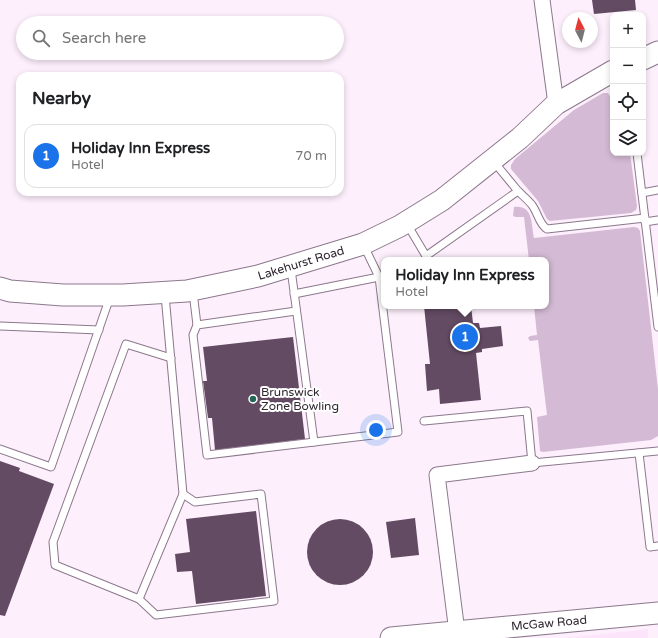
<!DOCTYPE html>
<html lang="en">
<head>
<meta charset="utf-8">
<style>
	body { margin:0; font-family:"Varela Round",sans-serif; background:#f2f2f2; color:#202124 }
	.controls { position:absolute; right:12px; top:12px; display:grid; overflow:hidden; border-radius:8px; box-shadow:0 2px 6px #0003 }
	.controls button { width:36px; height:36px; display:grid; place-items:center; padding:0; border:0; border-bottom:1px solid #e0e0e0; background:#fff; color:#202124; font:20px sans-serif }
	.compass { position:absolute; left:562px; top:12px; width:36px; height:36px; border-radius:50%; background:#fff; box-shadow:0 2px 6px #0003; rotate:353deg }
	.you { position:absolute; left:376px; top:430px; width:14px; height:14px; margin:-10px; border:3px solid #fff; border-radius:50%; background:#1a73e8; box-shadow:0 0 0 6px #1a73e833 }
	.badge { display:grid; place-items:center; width:26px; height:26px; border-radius:50%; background:#1a73e8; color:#fff; font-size:13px; font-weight:700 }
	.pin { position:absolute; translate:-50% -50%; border:2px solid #fff; box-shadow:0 1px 4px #0006 }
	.popup { position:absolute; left:381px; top:257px; width:168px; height:52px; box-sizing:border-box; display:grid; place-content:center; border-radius:8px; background:#fff; filter:drop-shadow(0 1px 3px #0005); font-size:13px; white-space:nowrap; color:#757577 }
	.popup b { font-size:15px; color:#202124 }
	.popup::after { content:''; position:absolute; left:50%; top:100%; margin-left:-8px; border:8px solid transparent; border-top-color:#fff }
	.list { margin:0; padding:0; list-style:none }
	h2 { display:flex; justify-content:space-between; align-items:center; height:52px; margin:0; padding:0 16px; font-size:17px }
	h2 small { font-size:13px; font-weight:400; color:#757577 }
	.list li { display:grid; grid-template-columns:26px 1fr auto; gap:12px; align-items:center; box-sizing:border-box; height:64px; margin:0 8px 8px; padding:0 8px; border:1px solid #e0e0e0; border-radius:12px }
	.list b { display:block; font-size:15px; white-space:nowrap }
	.list p { margin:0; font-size:13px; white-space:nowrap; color:#757577 }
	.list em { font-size:13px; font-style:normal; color:#757577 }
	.icon { flex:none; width:22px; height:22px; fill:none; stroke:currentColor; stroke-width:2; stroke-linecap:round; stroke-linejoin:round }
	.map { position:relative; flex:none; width:658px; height:638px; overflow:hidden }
	.search { position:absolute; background:#fff; box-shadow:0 2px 6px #0003; left:16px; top:16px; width:328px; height:44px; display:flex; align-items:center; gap:10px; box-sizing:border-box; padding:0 14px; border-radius:22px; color:#757577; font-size:15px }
	.panel { position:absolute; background:#fff; box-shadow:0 2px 6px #0003; left:16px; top:72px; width:328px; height:124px; border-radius:12px }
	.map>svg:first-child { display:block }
	.built { fill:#fce4fb }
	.green { fill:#d4bad4 }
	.building { fill:#634b63 }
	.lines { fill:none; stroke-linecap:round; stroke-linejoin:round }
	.lane-casing { stroke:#8c788c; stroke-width:9 }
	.street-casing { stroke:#8c788c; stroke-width:17 }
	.secondary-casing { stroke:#8c788c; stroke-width:23 }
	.lane { stroke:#fff; stroke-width:7 }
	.street { stroke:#fff; stroke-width:15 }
	.secondary { stroke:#fff; stroke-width:21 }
	.poi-dot { fill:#256755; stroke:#fff; stroke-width:1.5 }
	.labels { text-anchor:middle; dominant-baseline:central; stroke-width:4; stroke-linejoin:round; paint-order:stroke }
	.street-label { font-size:12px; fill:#2f262f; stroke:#fff }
	.poi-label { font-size:12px; fill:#2f262f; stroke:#fff; text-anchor:start }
</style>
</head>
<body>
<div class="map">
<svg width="658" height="638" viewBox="0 0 658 638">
	<rect width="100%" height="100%" fill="#fdeffc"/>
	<path class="built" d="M648,629V638H565Z"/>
	<g class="green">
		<path d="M603,93H608L613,101V153H630L637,206L636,210L631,213L550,221L547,219L538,201L511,169V165L515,159L574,110Z"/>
		<path d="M514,207C534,205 531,225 534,238L634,227L638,228L640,231L658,389V436L651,440L543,452L540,451L537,417L547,415L538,340L530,341L528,338L530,336L537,335L534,306H546V260H529L524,217H516L513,216Z"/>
	</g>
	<g class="building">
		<path d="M592,0H635L636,10L594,14Z"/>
		<path d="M424,306H471L473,323H479L480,328L501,326L503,346L482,349V352L476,353L481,400L440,404L439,389L427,391L425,364H430Z"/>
		<path d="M293,337L305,439L215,450L212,418H208L203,381H207L203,347Z"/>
		<path d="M0,461L20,468L19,471L54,484L5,616L0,615Z"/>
		<path d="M256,511L266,596L196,604L192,571L177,572L175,554L190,552L186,519Z"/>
		<path d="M415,518L419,555L391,558L386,522Z"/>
		<circle cx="340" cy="552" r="33"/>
	</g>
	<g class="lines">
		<g class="lane-casing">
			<g id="lane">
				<path d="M637,153L658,327"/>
				<path d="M518,191C522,195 528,200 532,205C538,213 539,224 547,229L645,218"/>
				<path d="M642,193L658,190"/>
				<path d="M645,222L658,220"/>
				<path d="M407,224L426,256L518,191L494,162"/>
				<path d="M291,269L314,442"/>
				<path d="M193,292L197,325L193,335L207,455L398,432L379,277L364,246"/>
				<path d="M294,294L379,277"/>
				<path d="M197,325L296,311"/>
				<path d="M0,326L99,330"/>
				<path d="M171,358L126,344L53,542L55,565L139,599L156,615L274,601L261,494L195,502L183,494"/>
				<path d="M424,421L527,411L532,463L658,451"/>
				<path d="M0,449L51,467L110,297"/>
				<path d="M639,453L650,547L658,546"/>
				<path d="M139,599L183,494L165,295"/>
			</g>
		</g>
		<g class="street-casing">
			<g id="street">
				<path d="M542,0L556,104"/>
				<path d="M457,632L437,475L532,463"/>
			</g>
		</g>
		<g class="secondary-casing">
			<g id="secondary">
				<path d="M643,59L658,52"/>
				<path d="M0,288L10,291L63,295H123L187,291L258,276L363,244L400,226L442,200L520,138L556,104L613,71"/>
				<path d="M391,638L658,613"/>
			</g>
		</g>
		<use href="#lane" class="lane"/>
		<use href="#street" class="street"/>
		<use href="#secondary" class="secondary"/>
	</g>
	<circle class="poi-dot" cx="253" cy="399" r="4"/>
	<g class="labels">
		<g class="street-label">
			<text transform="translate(301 263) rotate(-17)">Lakehurst Road</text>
			<text transform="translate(549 623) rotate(-5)">McGaw Road</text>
		</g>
		<g class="poi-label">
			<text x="261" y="392">Brunswick<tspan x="261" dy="14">Zone Bowling</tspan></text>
		</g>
	</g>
</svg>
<div class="controls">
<button>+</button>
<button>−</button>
<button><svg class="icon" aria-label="locate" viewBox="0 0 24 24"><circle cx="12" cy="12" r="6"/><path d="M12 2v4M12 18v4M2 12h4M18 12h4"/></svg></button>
<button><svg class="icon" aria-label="layers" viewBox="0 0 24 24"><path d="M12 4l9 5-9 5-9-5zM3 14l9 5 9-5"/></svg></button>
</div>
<svg class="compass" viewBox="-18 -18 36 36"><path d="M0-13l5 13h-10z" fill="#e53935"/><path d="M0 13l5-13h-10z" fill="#757577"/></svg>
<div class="you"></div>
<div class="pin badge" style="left:465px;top:337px">1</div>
<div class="popup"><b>Holiday Inn Express</b>Hotel</div>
<div class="search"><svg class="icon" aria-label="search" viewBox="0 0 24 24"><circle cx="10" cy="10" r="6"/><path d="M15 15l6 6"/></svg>Search here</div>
<section class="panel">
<h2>Nearby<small></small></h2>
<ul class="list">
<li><span class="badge">1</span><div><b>Holiday Inn Express</b><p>Hotel</p></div><em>70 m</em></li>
</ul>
</section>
</div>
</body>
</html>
